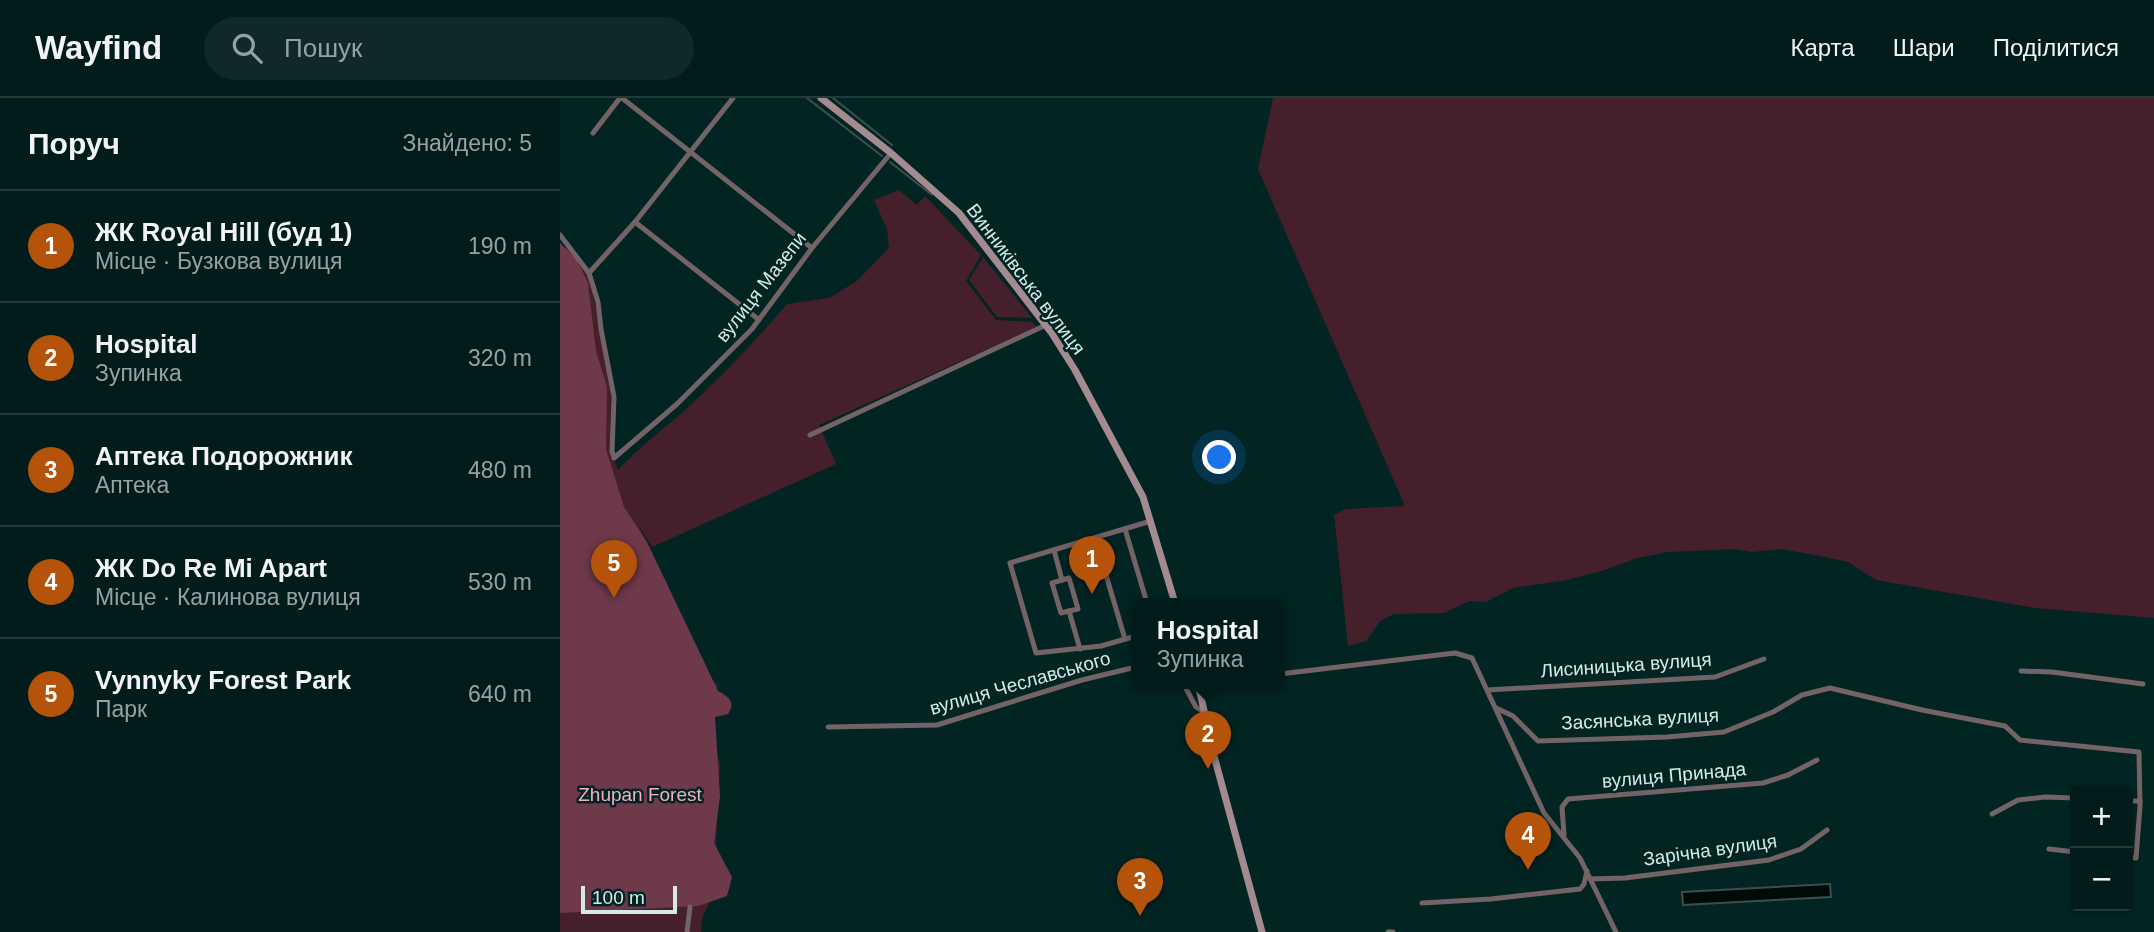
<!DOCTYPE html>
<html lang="uk">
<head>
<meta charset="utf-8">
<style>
	body { margin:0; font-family:Helvetica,sans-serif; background:#102928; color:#f1f3f6 }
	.controls { position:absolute; right:21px; bottom:21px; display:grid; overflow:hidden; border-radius:7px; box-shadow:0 2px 5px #0004 }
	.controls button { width:63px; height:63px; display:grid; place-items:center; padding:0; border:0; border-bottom:2px solid #233a3a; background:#021c1b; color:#f1f3f6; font:35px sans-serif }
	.scale { position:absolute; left:21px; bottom:18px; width:96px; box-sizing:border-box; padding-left:7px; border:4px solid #d3eae8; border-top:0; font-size:19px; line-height:24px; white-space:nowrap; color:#d3eae8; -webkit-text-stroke:5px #022524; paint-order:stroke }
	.you { position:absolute; left:660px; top:360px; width:24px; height:24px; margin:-18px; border:5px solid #fff; border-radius:50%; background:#1a73e8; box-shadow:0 0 0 10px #1a73e833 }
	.badge { display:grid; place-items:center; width:46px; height:46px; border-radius:50%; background:#b45309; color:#fff; font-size:23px; font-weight:700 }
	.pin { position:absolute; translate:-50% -58px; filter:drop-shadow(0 2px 4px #0008) }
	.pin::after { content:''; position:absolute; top:37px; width:24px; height:21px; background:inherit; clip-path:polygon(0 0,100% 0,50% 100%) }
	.popup { position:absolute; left:571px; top:500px; width:154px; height:91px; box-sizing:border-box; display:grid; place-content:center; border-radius:7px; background:#021c1b; filter:drop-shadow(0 2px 5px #0005); font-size:23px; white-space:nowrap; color:#96a1a3 }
	.popup b { font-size:26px; color:#f1f3f6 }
	.popup::after { content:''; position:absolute; left:50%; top:100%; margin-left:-14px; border:14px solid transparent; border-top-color:#021c1b }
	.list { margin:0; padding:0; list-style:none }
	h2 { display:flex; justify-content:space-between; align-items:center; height:91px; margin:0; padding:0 28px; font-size:30px }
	h2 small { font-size:23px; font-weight:400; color:#96a1a3 }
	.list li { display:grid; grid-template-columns:46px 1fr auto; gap:21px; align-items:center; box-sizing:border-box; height:112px; padding:0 28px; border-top:2px solid #233a3a }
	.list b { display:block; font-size:26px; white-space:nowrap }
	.list p { margin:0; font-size:23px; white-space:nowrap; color:#96a1a3 }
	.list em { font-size:23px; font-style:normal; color:#96a1a3 }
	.icon { flex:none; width:38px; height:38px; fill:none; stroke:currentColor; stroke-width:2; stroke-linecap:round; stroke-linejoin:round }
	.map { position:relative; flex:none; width:1594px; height:834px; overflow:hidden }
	header { display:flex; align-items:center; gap:42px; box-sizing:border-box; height:98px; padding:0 35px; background:#021c1b; border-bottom:2px solid #233a3a }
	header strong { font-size:33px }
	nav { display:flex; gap:38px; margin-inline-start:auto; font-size:24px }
	.search { width:490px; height:63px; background:#102928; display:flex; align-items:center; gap:18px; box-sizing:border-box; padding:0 24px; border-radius:38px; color:#96a1a3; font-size:26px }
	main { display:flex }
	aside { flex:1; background:#021c1b }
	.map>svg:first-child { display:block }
	.green { fill:#461f2d }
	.forest { fill:#6e394b }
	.water { fill:#000b0a; stroke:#3f4e4d; stroke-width:2 }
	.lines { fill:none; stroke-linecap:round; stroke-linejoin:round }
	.stream { stroke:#3f4e4d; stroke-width:2 }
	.street { stroke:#736367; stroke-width:5 }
	.secondary { stroke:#a48a91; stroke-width:7 }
	.labels { text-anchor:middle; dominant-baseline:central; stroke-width:5; stroke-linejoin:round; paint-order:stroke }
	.street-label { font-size:19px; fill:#d3eae8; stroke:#022524 }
	.park-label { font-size:19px; fill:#f5aec4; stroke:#022524 }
</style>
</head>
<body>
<header>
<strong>Wayfind</strong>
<div class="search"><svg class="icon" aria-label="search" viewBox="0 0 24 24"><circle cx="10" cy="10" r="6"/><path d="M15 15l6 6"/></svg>Пошук</div>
<nav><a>Карта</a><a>Шари</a><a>Поділитися</a></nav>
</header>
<main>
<aside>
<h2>Поруч<small>Знайдено: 5</small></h2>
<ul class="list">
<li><span class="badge">1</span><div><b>ЖК Royal Hill (буд 1)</b><p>Місце · Бузкова вулиця</p></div><em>190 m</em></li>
<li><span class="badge">2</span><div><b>Hospital</b><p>Зупинка</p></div><em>320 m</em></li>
<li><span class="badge">3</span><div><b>Аптека Подорожник</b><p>Аптека</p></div><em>480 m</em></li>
<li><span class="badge">4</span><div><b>ЖК Do Re Mi Apart</b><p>Місце · Калинова вулиця</p></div><em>530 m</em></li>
<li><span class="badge">5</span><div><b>Vynnyky Forest Park</b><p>Парк</p></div><em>640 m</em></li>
</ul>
</aside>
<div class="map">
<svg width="1594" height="834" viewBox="0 0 1594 834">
	<rect width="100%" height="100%" fill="#022524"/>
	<g class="green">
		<path d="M713,0H1594V520L1476,510L1316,482L1288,464L1261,458L1221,451L1192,454L1175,451L1108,454L1077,460L1045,472L1007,482L953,490L925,504L909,503L884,515L834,516L820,523L806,543L788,548L774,417L786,411L845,408L698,71Z"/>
		<path d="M339,92L357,107L365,98L421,157L406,183L436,222L473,224L476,229L259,327L276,366L92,449L79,428L139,567L159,589L130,594L131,616L160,664L156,744L159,783L142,821L141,834H0V147L11,152L30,177L51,297L50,352L58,372C77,351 100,334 122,315C159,281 194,245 227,206L269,200L297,183L329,150L327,131L314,102Z"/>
		<path d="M423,159L472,220L437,219L409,182Z"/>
	</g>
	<path class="forest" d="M0,145L17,162L28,185L36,253L47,289L46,351L64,409L87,444L158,593C169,599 176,604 168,616L155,619L160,698L154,745L172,779L167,798L138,808L0,815Z"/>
	<path class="water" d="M1270,786L1271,799L1123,807L1122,794Z"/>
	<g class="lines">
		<g class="stream">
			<path d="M247,0L322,58"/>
			<path d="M273,0L332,47"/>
			<path d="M330,64L372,97"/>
		</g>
		<g class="street">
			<path d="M62,0L252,150"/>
			<path d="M33,35L60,0"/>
			<path d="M75,124L198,221"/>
			<path d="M0,137L29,175L38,204L41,231L54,299L52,353L54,360L117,306L192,231L252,150L331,55"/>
			<path d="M29,175L75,124L173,0"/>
			<path d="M250,337L486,227"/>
			<path d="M565,431L587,505"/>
			<path d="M535,440L565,541"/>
			<path d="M494,452L502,482L509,480L518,511L509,513L520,551"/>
			<path d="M502,482L492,485L501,515L509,513"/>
			<path d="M576,538L541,548L476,555L450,465L591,423"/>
			<path d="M1461,573L1492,574L1583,586"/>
			<path d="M720,576L895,555L912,560L984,715L1020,760L1056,834"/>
			<path d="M623,585L636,609L644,614"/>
			<path d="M928,592L1155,579L1204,561"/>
			<path d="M936,610L953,618L978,643L1107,639L1164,634L1213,614L1242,597L1270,590L1362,612L1445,628L1460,642L1579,654L1580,708L1576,760L1568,759"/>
			<path d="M268,629L377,627L522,582L576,569"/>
			<path d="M1568,703H1580"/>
			<path d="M1432,716L1458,702L1485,699L1515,700"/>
			<path d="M1004,737L1002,709L1008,701L1203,685L1228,677L1257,662"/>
			<path d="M1489,751L1515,754"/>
			<path d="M1030,781L1065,780L1209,762L1241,751L1267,732"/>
			<path d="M862,805L931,801L1020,791L1024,786L1027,773"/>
			<path d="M127,834L130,809"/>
			<path d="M828,834H833"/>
		</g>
		<g class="secondary">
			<path d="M261,0L331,55L399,115L491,234L515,272L583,399L615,505"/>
			<path d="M638,585L654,658L702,834"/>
		</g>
	</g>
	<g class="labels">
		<g class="street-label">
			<text transform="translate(466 181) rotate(53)">Винниківська вулиця</text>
			<text transform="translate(201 189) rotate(-52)">вулиця Мазепи</text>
			<text transform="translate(1066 567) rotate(-4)">Лисиницька вулиця</text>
			<text transform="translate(460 585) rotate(-16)">вулиця Чеславського</text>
			<text transform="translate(1080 621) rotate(-3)">Засянська вулиця</text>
			<text transform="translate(1114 677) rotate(-5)">вулиця Принада</text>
			<text transform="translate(1150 752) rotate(-8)">Зарічна вулиця</text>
		</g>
		<g class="park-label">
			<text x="80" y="696">Zhupan Forest</text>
		</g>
	</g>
</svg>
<div class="controls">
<button>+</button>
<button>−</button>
</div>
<div class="scale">100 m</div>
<div class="you"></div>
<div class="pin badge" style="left:532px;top:496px">1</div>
<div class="pin badge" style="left:648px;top:671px">2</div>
<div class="popup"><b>Hospital</b>Зупинка</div>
<div class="pin badge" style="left:580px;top:818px">3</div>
<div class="pin badge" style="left:968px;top:772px">4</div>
<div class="pin badge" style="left:54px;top:500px">5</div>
</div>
</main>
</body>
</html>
